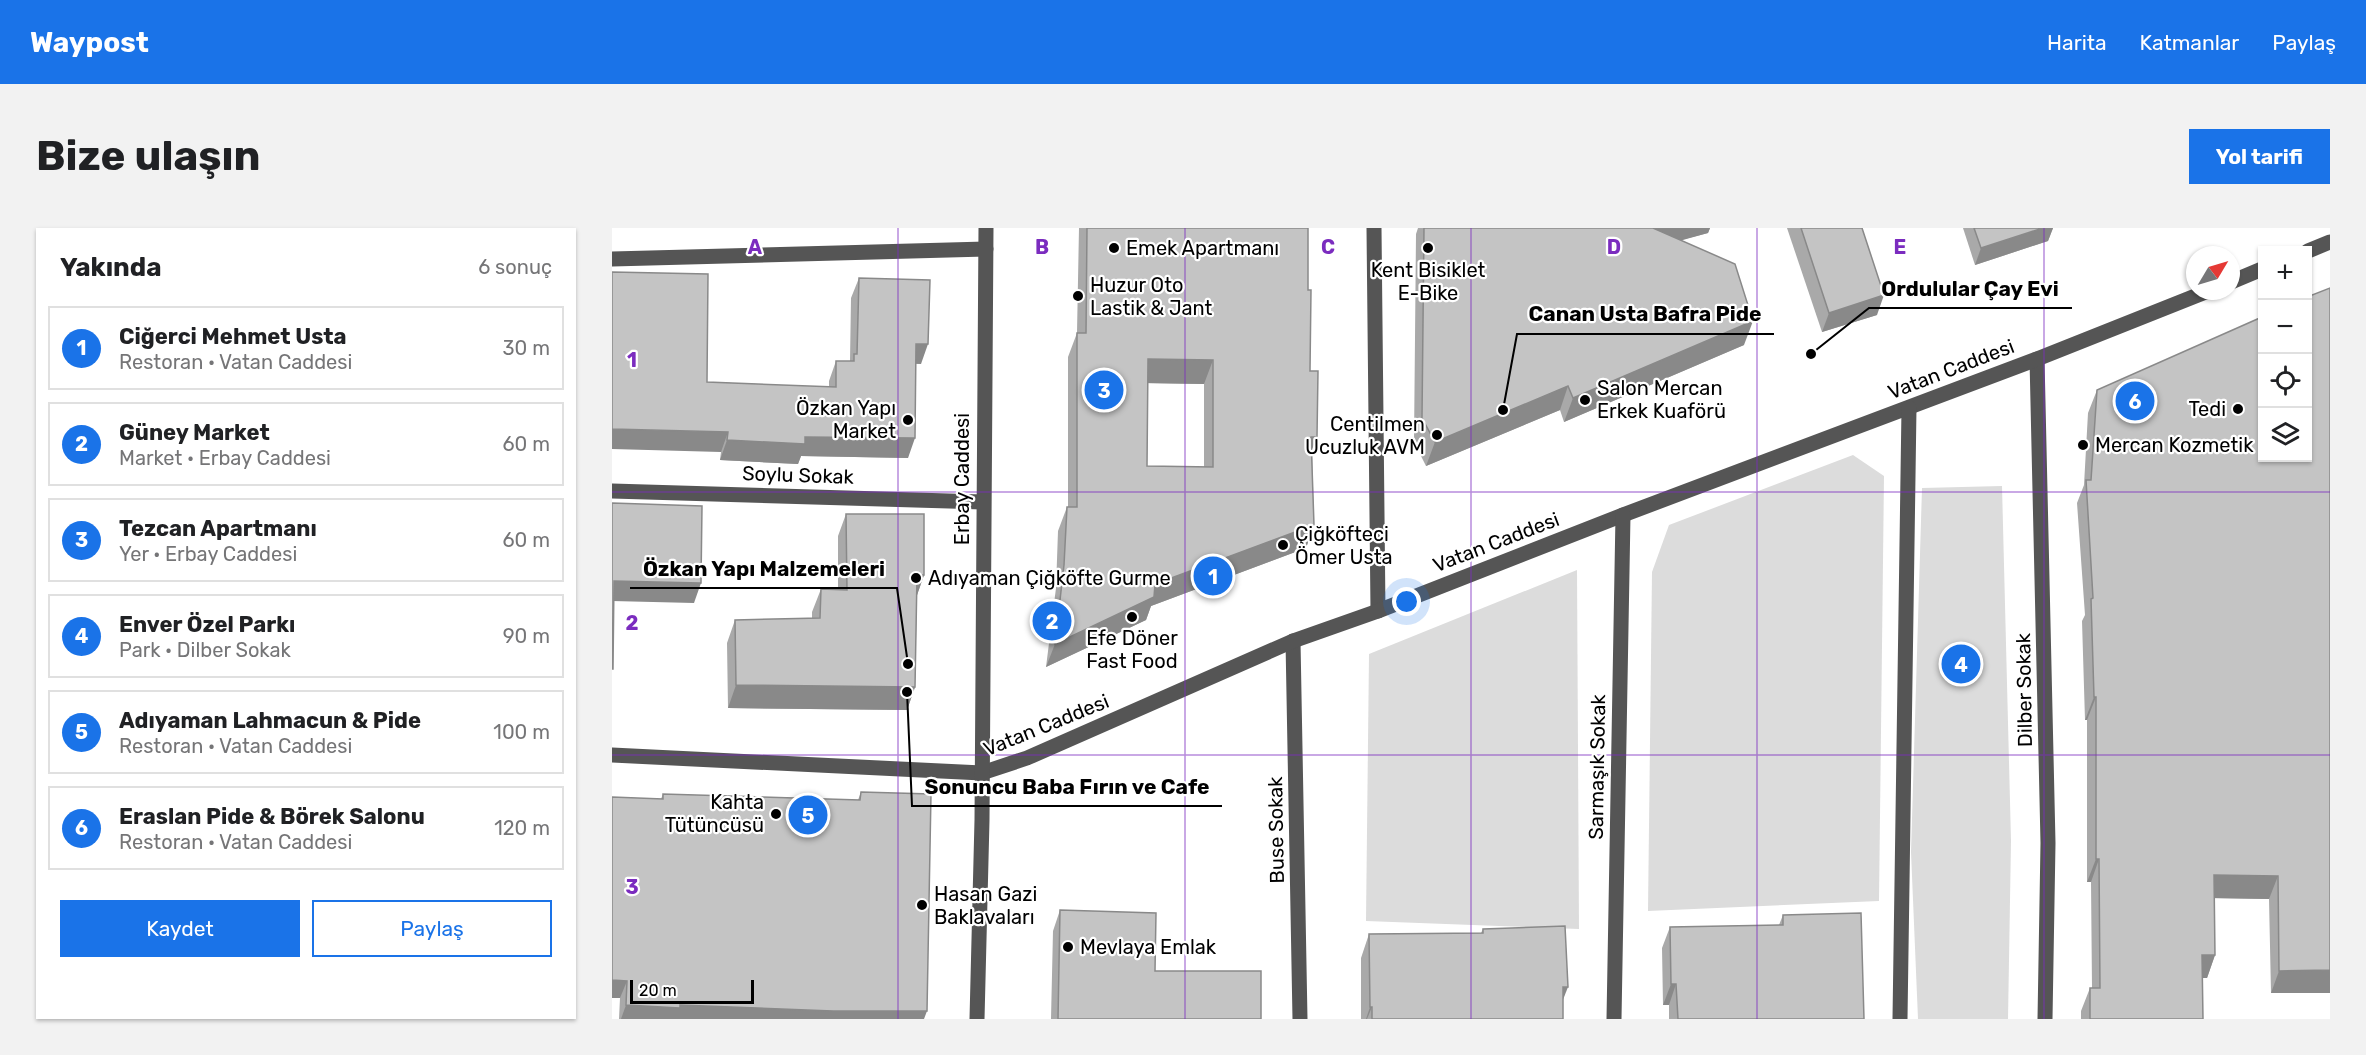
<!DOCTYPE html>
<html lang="tr">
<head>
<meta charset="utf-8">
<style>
	body { margin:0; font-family:Rubik,sans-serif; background:#f2f2f2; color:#202124 }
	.controls { position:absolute; right:18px; top:18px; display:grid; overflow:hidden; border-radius:0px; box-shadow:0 2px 4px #0004 }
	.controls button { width:54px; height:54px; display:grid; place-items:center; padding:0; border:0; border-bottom:2px solid #e0e0e0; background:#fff; color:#202124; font:30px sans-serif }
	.compass { position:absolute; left:1574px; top:18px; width:54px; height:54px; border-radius:50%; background:#fff; box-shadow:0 2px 4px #0004; rotate:52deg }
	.scale { position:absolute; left:18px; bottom:15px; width:124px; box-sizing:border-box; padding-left:6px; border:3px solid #000; border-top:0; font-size:16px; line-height:21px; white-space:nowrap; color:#000; -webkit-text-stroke:4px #fff; paint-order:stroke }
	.you { position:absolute; left:795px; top:374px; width:21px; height:21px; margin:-15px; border:4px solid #fff; border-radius:50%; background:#1a73e8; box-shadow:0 0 0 9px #1a73e833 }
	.badge { display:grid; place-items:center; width:39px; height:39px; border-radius:50%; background:#1a73e8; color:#fff; font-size:20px; font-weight:700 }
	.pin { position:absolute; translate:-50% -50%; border:3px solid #fff; box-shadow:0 2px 6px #0006 }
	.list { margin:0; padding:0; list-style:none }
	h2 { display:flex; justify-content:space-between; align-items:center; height:78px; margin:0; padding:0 24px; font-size:26px }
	h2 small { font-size:20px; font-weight:400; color:#757577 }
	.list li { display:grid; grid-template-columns:39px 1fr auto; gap:18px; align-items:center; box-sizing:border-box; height:84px; margin:0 12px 12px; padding:0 12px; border:2px solid #e0e0e0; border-radius:0px }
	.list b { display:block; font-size:22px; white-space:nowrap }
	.list p { margin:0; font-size:20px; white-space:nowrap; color:#757577 }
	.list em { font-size:20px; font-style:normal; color:#757577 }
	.actions { display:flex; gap:12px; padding:18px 24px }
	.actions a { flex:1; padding:14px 0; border:2px solid #1a73e8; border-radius:0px; text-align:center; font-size:21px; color:#1a73e8 }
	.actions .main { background:#1a73e8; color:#fff }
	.icon { flex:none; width:33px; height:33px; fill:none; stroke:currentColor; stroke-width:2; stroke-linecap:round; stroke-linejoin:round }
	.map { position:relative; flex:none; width:1718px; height:791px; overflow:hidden; border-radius:0px }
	header { display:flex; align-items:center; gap:36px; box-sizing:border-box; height:84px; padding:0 30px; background:#1a73e8; color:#fff }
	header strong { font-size:28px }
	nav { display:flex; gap:33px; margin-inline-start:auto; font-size:21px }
	.intro { display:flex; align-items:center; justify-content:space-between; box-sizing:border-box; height:144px; padding:0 36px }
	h1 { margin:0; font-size:42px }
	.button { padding:15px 27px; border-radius:0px; background:#1a73e8; color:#fff; font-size:21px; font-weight:700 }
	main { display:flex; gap:36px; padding:0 36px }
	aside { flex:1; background:#fff; border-radius:0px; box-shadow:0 2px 4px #0004 }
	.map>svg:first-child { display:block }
	.green { fill:#dcdcdc }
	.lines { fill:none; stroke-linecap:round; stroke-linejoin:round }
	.minor { stroke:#555; stroke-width:15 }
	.wall { fill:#a9a9a9; fill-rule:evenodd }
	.shaded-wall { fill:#898989 }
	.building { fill:#c4c4c4; stroke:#898989; stroke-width:1.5; fill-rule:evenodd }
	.grid { fill:none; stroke:#7b2cbf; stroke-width:1.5; stroke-opacity:0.55 }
	.poi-dot { fill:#000; stroke:#fff; stroke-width:2 }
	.labels { text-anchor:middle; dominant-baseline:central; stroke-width:4.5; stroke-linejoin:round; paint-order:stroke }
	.poi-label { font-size:20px; fill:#000; stroke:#fff; text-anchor:start }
	.street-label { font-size:20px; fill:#000; stroke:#fff }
	.grid-label { font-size:20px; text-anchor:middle; font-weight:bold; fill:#7b2cbf; stroke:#fff; stroke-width:4.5; stroke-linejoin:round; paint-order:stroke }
	.leader { fill:none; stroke:#000; stroke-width:2 }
	.callout-dot { fill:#000; stroke:#fff; stroke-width:2 }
	.callout-label { font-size:21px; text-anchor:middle; font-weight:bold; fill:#000; stroke:#fff; stroke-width:4.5; stroke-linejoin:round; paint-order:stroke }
</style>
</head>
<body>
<header>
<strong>Waypost</strong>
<nav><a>Harita</a><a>Katmanlar</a><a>Paylaş</a></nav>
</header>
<div class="intro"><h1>Bize ulaşın</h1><a class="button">Yol tarifi</a></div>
<main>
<aside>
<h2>Yakında<small>6 sonuç</small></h2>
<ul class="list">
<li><span class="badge">1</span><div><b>Ciğerci Mehmet Usta</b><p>Restoran · Vatan Caddesi</p></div><em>30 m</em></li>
<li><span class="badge">2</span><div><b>Güney Market</b><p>Market · Erbay Caddesi</p></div><em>60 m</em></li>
<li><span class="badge">3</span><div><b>Tezcan Apartmanı</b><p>Yer · Erbay Caddesi</p></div><em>60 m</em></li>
<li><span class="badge">4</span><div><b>Enver Özel Parkı</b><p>Park · Dilber Sokak</p></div><em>90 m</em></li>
<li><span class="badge">5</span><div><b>Adıyaman Lahmacun &amp; Pide</b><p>Restoran · Vatan Caddesi</p></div><em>100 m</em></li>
<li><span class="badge">6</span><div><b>Eraslan Pide &amp; Börek Salonu</b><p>Restoran · Vatan Caddesi</p></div><em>120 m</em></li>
</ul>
<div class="actions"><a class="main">Kaydet</a><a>Paylaş</a></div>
</aside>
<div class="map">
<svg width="1718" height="791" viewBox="0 0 1718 791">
	<rect width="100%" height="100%" fill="#fff"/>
	<g class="green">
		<path d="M1241,227L1272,248L1267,673L1036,683L1040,344L1057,297Z"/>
		<path d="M1390,258L1399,613L1396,791H1306L1299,624L1310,260Z"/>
		<path d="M965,342L967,701L754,693L757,426Z"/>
	</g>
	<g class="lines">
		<g class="minor">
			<path d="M762,0L766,383"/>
			<path d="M1696,23L1718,14"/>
			<path d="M0,31L374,21"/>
			<path d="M1619,54L1650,41"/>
			<path d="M1425,131L1436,615L1433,791"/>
			<path d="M0,263L371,274"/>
			<path d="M681,413L688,791"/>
			<path d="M0,527L370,545L415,530L681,413L766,383L1011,287L1425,131L1596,63"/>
			<path d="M365,791L370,592L374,0"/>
			<path d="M1002,791L1011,287"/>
			<path d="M1288,791L1297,180"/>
		</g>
	</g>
	<g class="wall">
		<path d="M467,0H696V62L702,297L694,320L539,378L534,392L434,439L444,360L446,303L455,279H456V129L465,105ZM536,155L592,156V239L535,238Z"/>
		<path d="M806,0H1098L1096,5L1069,12L1132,117L952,194L948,182L814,238L802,214L804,6Z"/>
		<path d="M1175,0H1250L1265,87L1210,104Z"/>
		<path d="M1351,0H1441L1436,13L1363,37Z"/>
		<path d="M247,50L309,136H304L296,230L189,228L186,236L108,232L109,224L95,154L217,159V153L224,133H238L239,70Z"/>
		<path d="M1485,162L1718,765H1659L1657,671L1603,670V727L1595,750H1590L1591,791H1469V783L1478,760H1480L1479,654H1475V492H1473L1470,393L1473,387L1465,275L1472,257L1476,185Z"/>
		<path d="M234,286L312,347L305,367L303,459L295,482L116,480L115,415L123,392L200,391V384L209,361H226V308Z"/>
		<path d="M249,564L312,791H7L8,770H0V569L49,571L51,566L246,572Z"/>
		<path d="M448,682L543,743L649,791H439L441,703Z"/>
		<path d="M1171,687L1252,791H1057V777H1051L1050,720L1058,699L1167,697Z"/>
		<path d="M871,701L951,771V791H749V730L757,706L869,705Z"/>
	</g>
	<g class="shaded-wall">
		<path d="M1039,0H1098L1096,5L1031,23Z"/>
		<path d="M1431,0H1441L1436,13L1363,37L1369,20Z"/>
		<path d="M1272,67L1265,87L1210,104L1217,85Z"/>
		<path d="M1141,93L1132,117L952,194L961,170Z"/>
		<path d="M304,116H316L309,136L297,135Z"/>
		<path d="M536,131L601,132L592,156L527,155Z"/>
		<path d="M956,158L948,182L814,238L823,214Z"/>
		<path d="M0,201L116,204L109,224L0,221Z"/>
		<path d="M193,209L303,210L296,230L189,228L186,236L108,232L115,212Z"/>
		<path d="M699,209H705L696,232Z"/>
		<path d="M702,297L694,320L539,378L534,392L434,439L443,416L543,356Z"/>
		<path d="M305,347H312L304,370Z"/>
		<path d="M2,353L89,355L82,375L0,373Z"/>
		<path d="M124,457L303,459L295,482L116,480Z"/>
		<path d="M1482,469H1484L1475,492H1473Z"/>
		<path d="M1484,631H1487L1479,654H1475Z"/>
		<path d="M1602,647L1666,648L1657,671L1594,670Z"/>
		<path d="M1590,727H1603L1595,750H1581Z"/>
		<path d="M1718,742V765H1659L1667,743Z"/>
		<path d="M0,752L15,753L8,770H0Z"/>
		<path d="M1059,756H1064L1057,777H1051Z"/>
		<path d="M951,759H956L947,782Z"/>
		<path d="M14,777H68L315,783L312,791H9Z"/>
		<path d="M758,779H760L755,791H754Z"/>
	</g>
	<g class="building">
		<path d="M475,0H696V62H699L698,143H706L705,209H699L702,297L543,356L542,369L443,416L452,337L455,279H465V105H474ZM536,131L601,132V239L535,238Z"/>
		<path d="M812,0H1041L1123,36L1141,93L961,170L956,158L823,214L810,190Z"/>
		<path d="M1189,0H1250L1272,67L1217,85Z"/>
		<path d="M1362,0H1431L1369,20Z"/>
		<path d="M0,44L96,46L95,154L224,159V133H242V126H245L247,50L318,52L316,116H304L303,210L193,209V216L115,212L116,204L0,201Z"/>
		<path d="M1718,60V742L1667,743L1666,648L1602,647L1603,727H1590L1591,791H1478V760H1488L1487,631H1484V469H1482L1479,371L1481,370L1474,252H1479L1485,162L1650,89V230H1695V69Z"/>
		<path d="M0,275L90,278L89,355L2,353L1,441H0Z"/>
		<path d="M234,286H312V347H305L303,459L124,457L123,392L208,390L209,361L235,362Z"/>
		<path d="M249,564L319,566L315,783H221L68,777V780L14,777L15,753L0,752V569L51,571V566L248,572Z"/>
		<path d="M448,682L544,685L543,743H649V791H446Z"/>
		<path d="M1249,685L1252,791H1066L1064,756H1059L1058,699L1171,697V687Z"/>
		<path d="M953,698L956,759H951V791H760V779H758L757,706L871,705V701Z"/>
	</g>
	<path class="grid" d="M286,0V791M573,0V791M859,0V791M1145,0V791M1432,0V791M0,264H1718M0,527H1718"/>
	<g class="poi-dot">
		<circle cx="502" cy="20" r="6"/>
		<circle cx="816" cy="20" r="6"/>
		<circle cx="466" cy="68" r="6"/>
		<circle cx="973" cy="172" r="6"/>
		<circle cx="1626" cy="181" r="6"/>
		<circle cx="296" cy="192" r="6"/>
		<circle cx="825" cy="207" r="6"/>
		<circle cx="1471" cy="217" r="6"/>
		<circle cx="671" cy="317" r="6"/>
		<circle cx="304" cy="350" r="6"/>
		<circle cx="520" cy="389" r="6"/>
		<circle cx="164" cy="586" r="6"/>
		<circle cx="310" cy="677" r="6"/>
		<circle cx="456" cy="719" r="6"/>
	</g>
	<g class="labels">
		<g class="poi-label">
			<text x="514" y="20">Emek Apartmanı</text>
			<text x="816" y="42" text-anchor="middle">Kent Bisiklet<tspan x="816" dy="23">E-Bike</tspan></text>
			<text x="478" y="57">Huzur Oto<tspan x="478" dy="23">Lastik &amp; Jant</tspan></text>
			<text x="985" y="160">Salon Mercan<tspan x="985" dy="23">Erkek Kuaförü</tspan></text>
			<text x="284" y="180" text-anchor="end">Özkan Yapı<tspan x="284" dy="23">Market</tspan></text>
			<text x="1614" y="181" text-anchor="end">Tedi</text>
			<text x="813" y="196" text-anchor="end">Centilmen<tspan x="813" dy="23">Ucuzluk AVM</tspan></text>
			<text x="1483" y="217">Mercan Kozmetik</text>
			<text x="683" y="306">Çiğköfteci<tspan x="683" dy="23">Ömer Usta</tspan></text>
			<text x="316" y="350">Adıyaman Çiğköfte Gurme</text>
			<text x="520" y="410" text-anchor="middle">Efe Döner<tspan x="520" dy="23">Fast Food</tspan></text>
			<text x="152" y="574" text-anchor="end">Kahta<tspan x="152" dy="23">Tütüncüsü</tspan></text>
			<text x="322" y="666">Hasan Gazi<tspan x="322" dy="23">Baklavaları</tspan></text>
			<text x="468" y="719">Mevlaya Emlak</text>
		</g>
		<g class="street-label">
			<text transform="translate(1339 141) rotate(-21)">Vatan Caddesi</text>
			<text transform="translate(186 247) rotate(2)">Soylu Sokak</text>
			<text transform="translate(350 251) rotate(-90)">Erbay Caddesi</text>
			<text transform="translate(884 314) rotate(-21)">Vatan Caddesi</text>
			<text transform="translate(1412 462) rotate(-91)">Dilber Sokak</text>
			<text transform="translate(434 497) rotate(-22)">Vatan Caddesi</text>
			<text transform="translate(985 539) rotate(-89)">Sarmaşık Sokak</text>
			<text transform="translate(664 602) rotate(-91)">Buse Sokak</text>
		</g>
	</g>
	<g class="grid-label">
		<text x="143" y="26">A</text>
		<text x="430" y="26">B</text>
		<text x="716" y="26">C</text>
		<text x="1002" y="26">D</text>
		<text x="1288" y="26">E</text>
		<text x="20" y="139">1</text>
		<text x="20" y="402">2</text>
		<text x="20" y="666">3</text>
	</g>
	<path class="leader" d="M1199 126L1257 80H1460M891 182L905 106H1162M296 436L285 360H18M295 464L300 578H610"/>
	<g class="callout-dot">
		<circle cx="1199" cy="126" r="6"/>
		<circle cx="891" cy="182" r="6"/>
		<circle cx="296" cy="436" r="6"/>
		<circle cx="295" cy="464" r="6"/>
	</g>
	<g class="callout-label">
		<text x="1358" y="68">Ordulular Çay Evi</text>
		<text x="1033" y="93">Canan Usta Bafra Pide</text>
		<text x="152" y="348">Özkan Yapı Malzemeleri</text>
		<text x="455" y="566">Sonuncu Baba Fırın ve Cafe</text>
	</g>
</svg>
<div class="controls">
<button>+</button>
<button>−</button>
<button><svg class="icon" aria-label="locate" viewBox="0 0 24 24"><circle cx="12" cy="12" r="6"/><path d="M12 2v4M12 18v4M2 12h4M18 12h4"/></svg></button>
<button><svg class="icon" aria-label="layers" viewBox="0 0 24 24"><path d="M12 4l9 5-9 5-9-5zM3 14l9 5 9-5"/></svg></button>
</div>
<svg class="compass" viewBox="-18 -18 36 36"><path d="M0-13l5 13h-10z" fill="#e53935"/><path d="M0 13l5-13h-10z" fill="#757577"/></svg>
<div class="scale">20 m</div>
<div class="you"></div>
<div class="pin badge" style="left:601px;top:348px">1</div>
<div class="pin badge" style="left:440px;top:393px">2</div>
<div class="pin badge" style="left:492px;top:162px">3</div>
<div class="pin badge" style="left:1349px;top:436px">4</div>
<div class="pin badge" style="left:196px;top:587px">5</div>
<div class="pin badge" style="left:1523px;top:173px">6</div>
</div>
</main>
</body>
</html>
